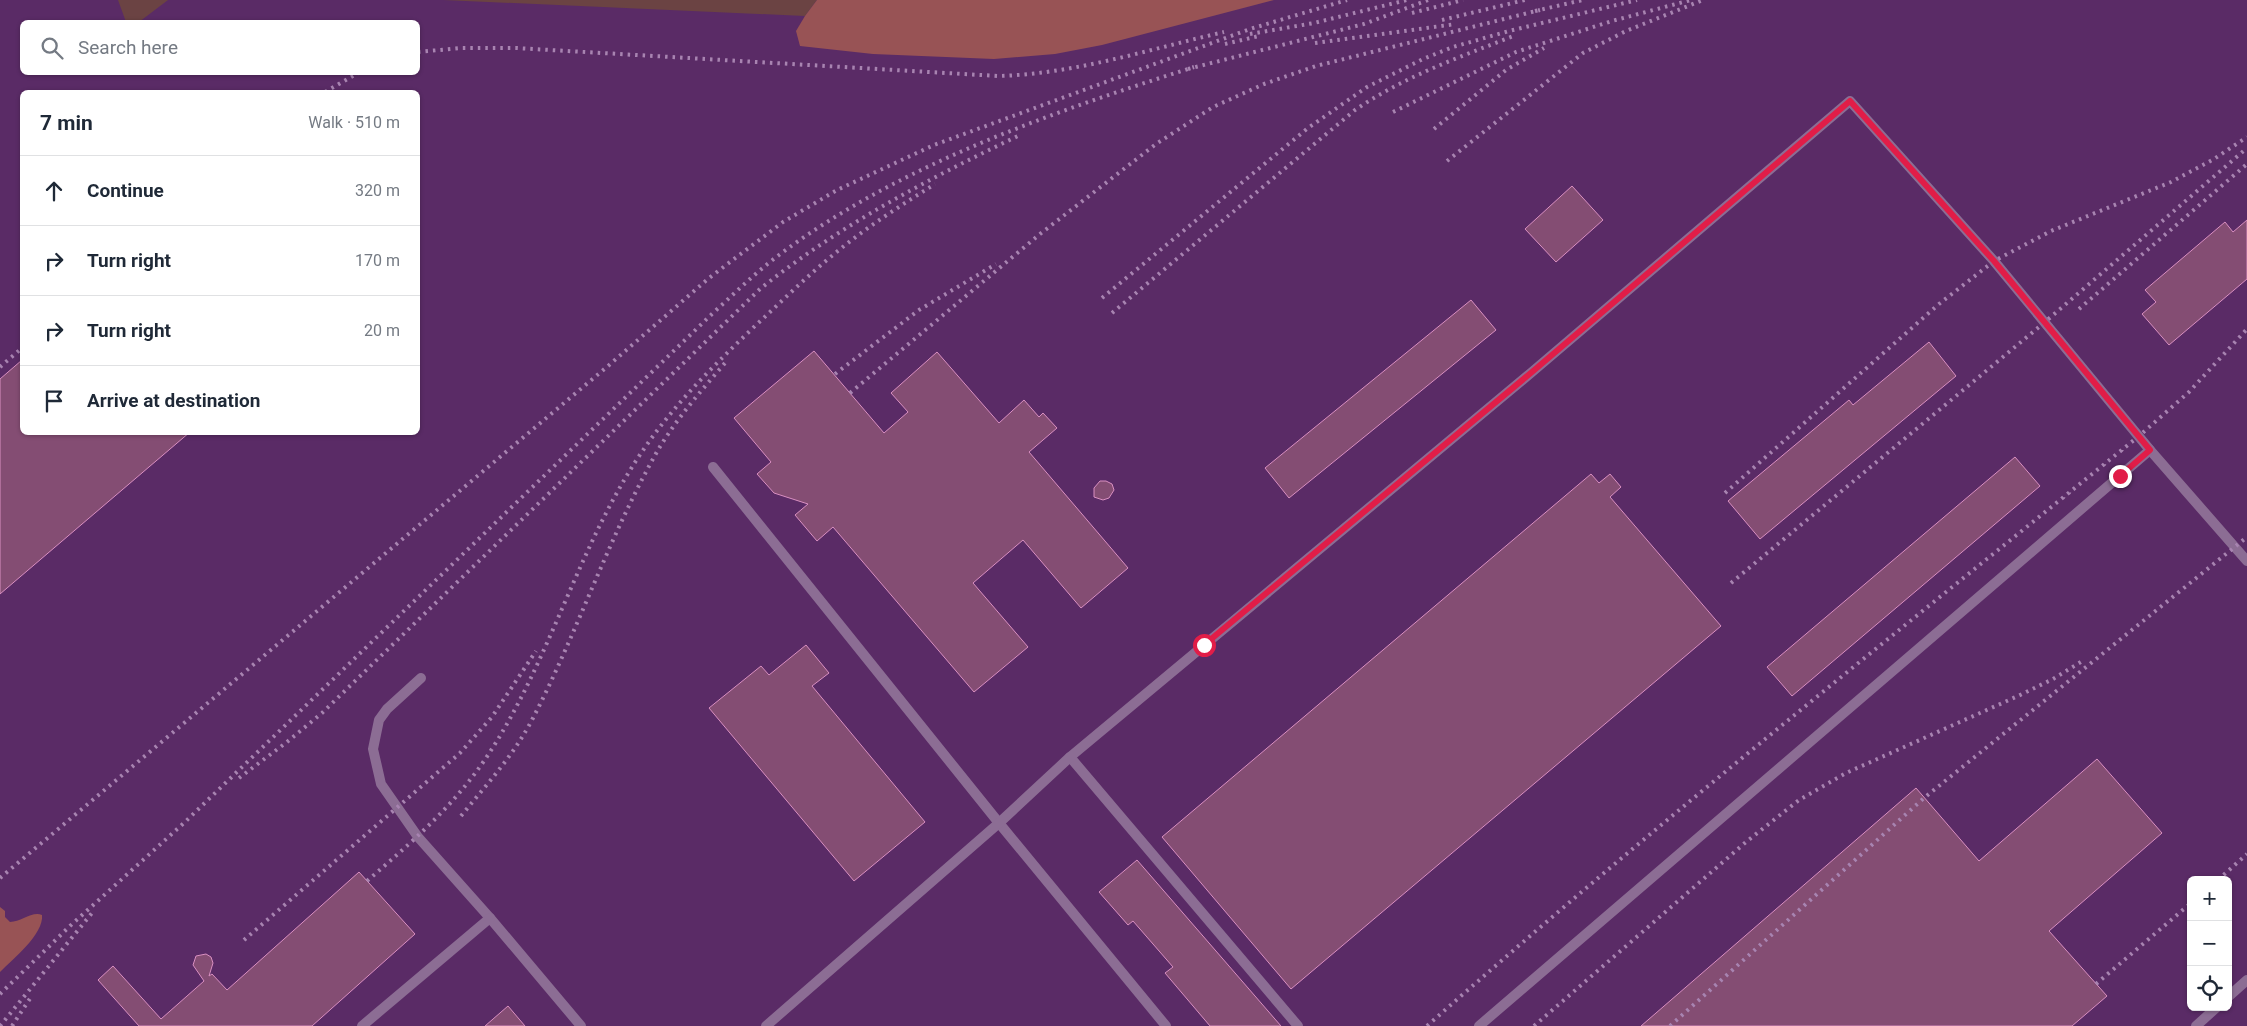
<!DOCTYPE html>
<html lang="en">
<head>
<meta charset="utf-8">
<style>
	body { margin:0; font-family:Roboto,sans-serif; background:#f6f6f7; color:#1f2937 }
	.controls { position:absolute; right:15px; bottom:15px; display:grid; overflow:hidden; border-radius:8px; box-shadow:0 1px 4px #0004 }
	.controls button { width:45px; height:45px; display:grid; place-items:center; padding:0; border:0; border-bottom:1px solid #e0e1e3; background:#fff; color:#1f2937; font:25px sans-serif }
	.stop { position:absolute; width:15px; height:15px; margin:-11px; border:4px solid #e11d48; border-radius:50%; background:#fff }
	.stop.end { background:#e11d48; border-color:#fff; box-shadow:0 1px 5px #0008 }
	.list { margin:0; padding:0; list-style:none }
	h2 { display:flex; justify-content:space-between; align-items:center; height:65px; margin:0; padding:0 20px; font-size:21px }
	h2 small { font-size:16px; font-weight:400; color:#747a83 }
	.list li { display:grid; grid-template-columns:32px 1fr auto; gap:15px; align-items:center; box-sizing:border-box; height:70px; padding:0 20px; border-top:1px solid #e0e1e3 }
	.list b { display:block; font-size:19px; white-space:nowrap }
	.list em { font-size:16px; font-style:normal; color:#747a83 }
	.icon { flex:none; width:28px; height:28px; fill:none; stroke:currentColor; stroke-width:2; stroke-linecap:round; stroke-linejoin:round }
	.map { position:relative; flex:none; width:2247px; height:1026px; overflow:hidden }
	.search { position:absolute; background:#fff; box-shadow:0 1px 4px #0004; left:20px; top:20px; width:400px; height:55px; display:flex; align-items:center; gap:12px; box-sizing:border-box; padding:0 18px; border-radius:8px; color:#747a83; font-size:19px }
	.panel { position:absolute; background:#fff; box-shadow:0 1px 4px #0004; left:20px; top:90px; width:400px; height:345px; border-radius:8px }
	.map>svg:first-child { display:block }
	.green { fill:#6b4343 }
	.forest { fill:#985355 }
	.building { fill:#844d73; stroke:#d98fc1 }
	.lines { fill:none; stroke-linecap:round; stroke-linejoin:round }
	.lane { stroke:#8c6d94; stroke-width:10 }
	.rail { stroke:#a884b1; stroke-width:4; stroke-dasharray:2.5 5; stroke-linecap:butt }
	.route { stroke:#e11d48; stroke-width:6 }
</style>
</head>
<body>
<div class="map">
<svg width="2247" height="1026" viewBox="0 0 2247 1026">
	<rect width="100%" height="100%" fill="#5a2b66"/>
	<g class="green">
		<path d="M118,0H168L139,22H126Z"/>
		<path d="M443,0H817L805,16Z"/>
	</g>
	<g class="forest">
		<path d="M817,0H1274L1102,45L1055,54L994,59L873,54L800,46L796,31L805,16Z"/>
		<path d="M0,907L5,911V917L10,922C21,922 32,911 42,915C44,934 13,959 0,972Z"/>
	</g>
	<g class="building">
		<path d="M1572,186L1603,220L1556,262L1525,229Z"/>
		<path d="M2247,220V279L2169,345L2142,314L2156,302L2145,290L2225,222L2233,232Z"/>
		<path d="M1471,300L1496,330L1289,498L1265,468Z"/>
		<path d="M1929,342L1956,376L1760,539L1728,501L1849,400L1853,405Z"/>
		<path d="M814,351L884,433L908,412L891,393L937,352L999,423L1024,400L1039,417L1043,413L1057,428L1029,452L1128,568L1081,608L1023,540L973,583L1028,647L974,692L833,527L817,541L795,515L808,504L774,493L757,474L771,462L734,418Z"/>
		<path d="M22,360V432H190L0,594V379Z"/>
		<path d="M2015,457L2040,486L1792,696L1767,667Z"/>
		<path d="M1591,474L1599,483L1610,474L1621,487L1610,497L1721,626L1291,989L1162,837Z"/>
		<path d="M1100,481H1106L1112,484L1114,490L1109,498L1103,500L1094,497V488Z"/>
		<path d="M806,645L829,673L812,686L925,822L854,881L709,708L761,666L769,675Z"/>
		<path d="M2097,759L2162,833L2049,931L2107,996L2072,1026H1641L1916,788L1979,861Z"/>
		<path d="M1137,860L1281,1026H1210L1165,973L1173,967L1133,921L1128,925L1099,892Z"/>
		<path d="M359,872L415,934L312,1026H139L98,980L113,966L161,1019L204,981L193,965L196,956L206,954L211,957L213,963L209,976L212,974L227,990Z"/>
		<path d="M508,1006L525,1026H485Z"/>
	</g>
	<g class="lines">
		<g class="lane">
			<path d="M713,467L999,823L1166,1026"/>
			<path d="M421,678L387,709L379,720L373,749L381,784L418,837L490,918L581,1026"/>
			<path d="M1070,757L1298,1026"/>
			<path d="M2228,997L2247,980"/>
			<path d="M362,1026L490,918"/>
			<path d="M766,1026L999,823L1070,757L1532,372L1850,101L1994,261L2150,450L2247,561"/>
			<path d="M1479,1026L2150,450"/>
			<path d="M2196,1026L2217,1007"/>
		</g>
		<g class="rail">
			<path d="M1535,11L1583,0"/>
			<path d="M1412,13L1463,0"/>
			<path d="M1442,20L1525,0"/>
			<path d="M1250,34L1314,23L1407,0"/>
			<path d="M1315,43L1456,24"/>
			<path d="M1225,44L1259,36"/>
			<path d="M418,52L461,48H516L998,76C1075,74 1150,49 1224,32"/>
			<path d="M1188,69L1364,24L1428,0"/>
			<path d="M325,92L360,72"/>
			<path d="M1393,112L1516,52L1612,21L1691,0"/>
			<path d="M1434,129L1506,70L1544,48"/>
			<path d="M1447,161L1583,53L1626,31L1703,0"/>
			<path d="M1102,298L1308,128L1367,87L1423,59L1453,47L1509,31L1637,0"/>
			<path d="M2079,309L2247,164"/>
			<path d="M1112,313L1355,110C1405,76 1460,57 1516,35"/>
			<path d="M0,367L22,348"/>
			<path d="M835,374L919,310L996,264"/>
			<path d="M850,393L1040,234L1156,144L1213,107L1264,84L1316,66L1540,10"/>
			<path d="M1725,493L1939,304L1994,261L2051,231L2171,182L2214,159L2247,137"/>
			<path d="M1731,583L2045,322L2247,148"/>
			<path d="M239,778L287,742L322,713L760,289C840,225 928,179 1020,135"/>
			<path d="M461,816C487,784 514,755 533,718C578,631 609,536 658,450C677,418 701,391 725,363"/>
			<path d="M0,878L608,366L709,278L783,222L837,190L934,145L1250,29L1347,0"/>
			<path d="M2218,880L2247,854"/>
			<path d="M367,881C412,842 455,805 488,755C546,667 574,562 629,472C664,414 707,372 755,326C781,302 806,277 833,255C865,228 900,206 935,184"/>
			<path d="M244,940L460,753L492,717L536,651"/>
			<path d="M2096,984L2191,903"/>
			<path d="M0,994L70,926L185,822L713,313C735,293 755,273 779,255C901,164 1050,113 1194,67"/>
			<path d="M0,1026L92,913"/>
			<path d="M12,1026L31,997"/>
			<path d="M1427,1026C1658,821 1900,630 2139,436L2189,392L2247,329"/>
			<path d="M1534,1026L1746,842L1799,800L1846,773L2018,696L2053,679L2084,660"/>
			<path d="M1670,1026L1924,798L2247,537"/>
		</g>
	</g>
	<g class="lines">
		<path class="route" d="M1204,645L1532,372L1850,101L1994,261L2150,450L2120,476"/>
	</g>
</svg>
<div class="controls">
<button>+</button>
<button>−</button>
<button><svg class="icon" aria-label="locate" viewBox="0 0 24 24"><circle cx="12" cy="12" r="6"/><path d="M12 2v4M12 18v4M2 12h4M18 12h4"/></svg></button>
</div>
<div class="stop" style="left:1204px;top:645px"></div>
<div class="stop end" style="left:2120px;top:476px"></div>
<div class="search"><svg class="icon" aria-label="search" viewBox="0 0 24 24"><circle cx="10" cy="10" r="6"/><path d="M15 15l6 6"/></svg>Search here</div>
<section class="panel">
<h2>7 min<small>Walk · 510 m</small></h2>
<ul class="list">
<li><svg class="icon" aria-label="ahead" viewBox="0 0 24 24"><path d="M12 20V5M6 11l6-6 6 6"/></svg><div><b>Continue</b></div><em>320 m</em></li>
<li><svg class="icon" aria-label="right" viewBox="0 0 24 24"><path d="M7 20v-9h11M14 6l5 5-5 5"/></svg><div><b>Turn right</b></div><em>170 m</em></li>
<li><svg class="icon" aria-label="right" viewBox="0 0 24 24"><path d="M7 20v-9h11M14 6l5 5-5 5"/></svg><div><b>Turn right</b></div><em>20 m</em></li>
<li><svg class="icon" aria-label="arrive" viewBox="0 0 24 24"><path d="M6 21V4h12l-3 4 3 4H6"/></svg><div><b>Arrive at destination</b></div></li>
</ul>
</section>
</div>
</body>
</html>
